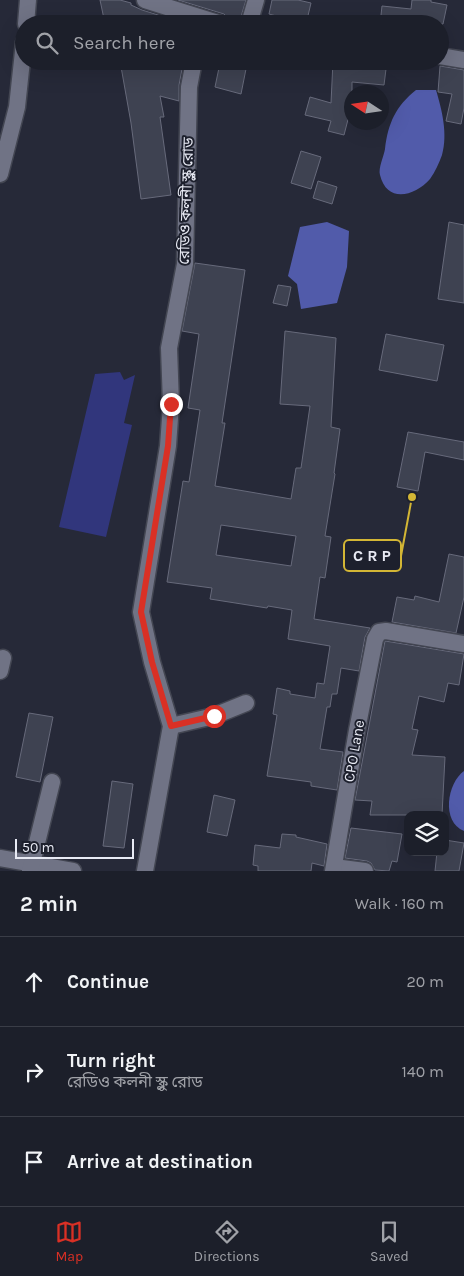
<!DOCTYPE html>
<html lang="en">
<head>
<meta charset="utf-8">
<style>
	body { margin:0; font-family:Karla,"Noto Sans Bengali",sans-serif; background:#292c36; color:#f1f3f6 }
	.controls { position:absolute; right:15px; bottom:15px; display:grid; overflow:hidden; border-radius:10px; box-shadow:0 5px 20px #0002 }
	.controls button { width:45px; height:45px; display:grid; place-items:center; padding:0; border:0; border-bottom:1px solid #3a3d47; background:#1c1f2a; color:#f1f3f6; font:25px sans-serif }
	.compass { position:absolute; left:344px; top:85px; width:45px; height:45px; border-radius:50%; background:#1c1f2a; box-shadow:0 5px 20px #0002; rotate:282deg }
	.scale { position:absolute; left:15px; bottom:12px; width:119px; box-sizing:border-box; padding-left:5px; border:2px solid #e8eaf4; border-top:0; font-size:14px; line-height:18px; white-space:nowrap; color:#e8eaf4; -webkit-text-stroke:4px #1d202d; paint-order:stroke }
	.stop { position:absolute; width:15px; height:15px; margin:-11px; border:4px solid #d93025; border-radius:50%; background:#fff }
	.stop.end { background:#d93025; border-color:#fff; box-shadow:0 1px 5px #0008 }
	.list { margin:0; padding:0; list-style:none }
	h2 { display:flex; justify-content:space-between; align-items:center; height:65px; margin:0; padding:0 20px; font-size:21px }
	h2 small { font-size:16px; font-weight:400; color:#a0a2a8 }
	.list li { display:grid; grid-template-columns:32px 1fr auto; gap:15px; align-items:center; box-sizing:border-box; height:90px; padding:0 20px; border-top:1px solid #3a3d47 }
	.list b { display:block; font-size:19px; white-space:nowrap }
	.list p { margin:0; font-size:16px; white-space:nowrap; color:#a0a2a8 }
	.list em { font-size:16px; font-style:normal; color:#a0a2a8 }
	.icon { flex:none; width:28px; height:28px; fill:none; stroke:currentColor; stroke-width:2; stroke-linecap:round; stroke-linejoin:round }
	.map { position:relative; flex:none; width:464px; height:871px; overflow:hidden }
	.search { position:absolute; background:#1c1f2a; box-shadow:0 5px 20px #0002; left:15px; right:15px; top:15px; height:55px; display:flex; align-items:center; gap:12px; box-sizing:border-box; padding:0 18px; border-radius:28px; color:#a0a2a8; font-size:19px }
	.sheet { height:335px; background:#1c1f2a }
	nav { display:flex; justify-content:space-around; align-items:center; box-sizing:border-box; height:70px; border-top:1px solid #3a3d47; background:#1c1f2a; font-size:14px; color:#a0a2a8 }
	nav a { display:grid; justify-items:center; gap:2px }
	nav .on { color:#d93025 }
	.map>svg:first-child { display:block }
	.green { fill:#31367c }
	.water { fill:#515baa }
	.building { fill:#3e4251; stroke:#676a7b; fill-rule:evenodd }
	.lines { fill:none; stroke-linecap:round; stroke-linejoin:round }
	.minor-casing { stroke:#434652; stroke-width:19 }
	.minor { stroke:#707385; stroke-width:16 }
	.route { stroke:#d93025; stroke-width:6 }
	.labels { text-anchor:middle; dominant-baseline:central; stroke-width:4; stroke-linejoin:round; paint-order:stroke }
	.street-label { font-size:15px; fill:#e8eaf4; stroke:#1d202d }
	.leader { fill:none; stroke:#d3b635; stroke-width:2 }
	.callout-dot { fill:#d3b635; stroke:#1d202d; stroke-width:2 }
	.callout { fill:#1d202d; stroke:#d3b635; stroke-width:2 }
	.callout-label { font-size:16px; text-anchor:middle; font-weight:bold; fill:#e8eaf4 }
</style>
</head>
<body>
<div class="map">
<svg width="464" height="871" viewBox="0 0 464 871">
	<rect width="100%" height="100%" fill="#262938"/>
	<path class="green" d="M120,372L124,380L135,375L124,423L132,425L106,537L59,527L95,374Z"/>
	<g class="water">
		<path d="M416,90H436C442,110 448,134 442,155C439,163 435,172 430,179C415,196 387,204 380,175C378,168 384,156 385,149C388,123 396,106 416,90Z"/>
		<path d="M327,222L349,231L347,267L337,303L301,309L297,284L288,276L300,227Z"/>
		<path d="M464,771V831C441,822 447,783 464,771Z"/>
	</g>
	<g class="building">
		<path d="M100,0H120L131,3V5L142,10L187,24H115L104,19Z"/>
		<path d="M178,0H246L239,23L230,20L224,14Z"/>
		<path d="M272,0H298L311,3L306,24L269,14Z"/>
		<path d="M412,0H431V2L447,5L443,24H380L382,6L411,9Z"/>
		<path d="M120,61H151L182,69L179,85V101L160,96L164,117H160L171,195L141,199L131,123Z"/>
		<path d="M333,61H387L384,85L352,82V104L344,135L328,131L331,121L305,115L310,97L331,103Z"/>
		<path d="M220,63L246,69L241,94L215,87Z"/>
		<path d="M440,66L464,70V108L461,124L446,121L452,94L438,92Z"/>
		<path d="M301,151L321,157L311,189L291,183Z"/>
		<path d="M318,181L337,187L332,204L313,198Z"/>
		<path d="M449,222L464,225V303L438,299Z"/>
		<path d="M195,263L245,270L222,423H225L215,486L291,499L296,468H301L310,406L280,404L285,331L336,338L331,427L340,429L334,473L335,474L325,536L331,537L325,578L320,577L314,619L370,628L365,637L359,671L341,668L337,694H332L330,707H327L320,749L343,752L337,790L311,786V782L267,776L277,715L273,714L277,688L290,691V694L315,698L317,683L324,684L330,646L288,639L292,610L268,606L267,608L210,599L212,588L167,582L183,481L189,482L200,410L188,408L199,334L182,331ZM221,525L296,536L291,566L216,555Z"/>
		<path d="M278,285L291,287L287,306L273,303Z"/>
		<path d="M386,334L444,345L437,381L379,370Z"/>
		<path d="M408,432L464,442V460L425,452L418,491L397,487Z"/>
		<path d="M449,554L464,557V597L456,633L392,622L397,597L414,600L415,596L439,602Z"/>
		<path d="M385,641L464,654L459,685L448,683L444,702L419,696L412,729L418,730L412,755L445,757L442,815H370L372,801L355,800Z"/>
		<path d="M29,713L53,717L40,782L16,777Z"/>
		<path d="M112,781L133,784L124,848L103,846Z"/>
		<path d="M214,795L235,800L227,836L207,832Z"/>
		<path d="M351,828L402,834L397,862L392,861L389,871L375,870L371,863L367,861L345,858Z"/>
		<path d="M282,834L296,835V837L327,844L324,866L312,863L311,871H258V866L253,865L255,845L280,848Z"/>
		<path d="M445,840L464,843L459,871H435L437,852H445Z"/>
	</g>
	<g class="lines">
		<g class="minor-casing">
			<g id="minor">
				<path d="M145,0L221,24"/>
				<path d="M26,24L28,0"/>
				<path d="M249,24L256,0"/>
				<path d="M440,56L464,60"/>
				<path d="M0,174L17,107L24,42"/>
				<path d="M0,671L3,658"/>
				<path d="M171,726L214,716L246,703"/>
				<path d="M0,858L73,871"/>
				<path d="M334,867L365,871"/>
				<path d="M30,871L52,782"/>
				<path d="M145,871L171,726L152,662L141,612L168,446L171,404L169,348L185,264L189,87L194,61"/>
				<path d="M333,871L357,730L375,639L379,632L386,631L464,644"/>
			</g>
		</g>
		<use href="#minor" class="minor"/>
	</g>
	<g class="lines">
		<path class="route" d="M171,404L168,446L141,612L152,662L171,726L214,716"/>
	</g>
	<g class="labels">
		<g class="street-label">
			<text transform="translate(186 201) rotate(-88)">রেডিও কলনী স্কুল রোড</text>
			<text transform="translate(354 751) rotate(-80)">CPO Lane</text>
		</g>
	</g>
	<path class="leader" d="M412 497L401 556"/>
	<circle class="callout-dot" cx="412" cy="497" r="5"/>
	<rect class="callout" x="344" y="540" width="57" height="31" rx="5"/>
	<g class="callout-label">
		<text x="372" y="561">C R P</text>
	</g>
</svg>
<div class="controls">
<button><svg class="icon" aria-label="layers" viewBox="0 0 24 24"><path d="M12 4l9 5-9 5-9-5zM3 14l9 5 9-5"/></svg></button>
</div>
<svg class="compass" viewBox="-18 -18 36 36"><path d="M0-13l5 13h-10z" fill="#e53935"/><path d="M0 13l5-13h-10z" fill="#a0a2a8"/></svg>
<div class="scale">50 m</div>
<div class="stop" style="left:214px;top:716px"></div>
<div class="stop end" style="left:171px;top:404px"></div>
<div class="search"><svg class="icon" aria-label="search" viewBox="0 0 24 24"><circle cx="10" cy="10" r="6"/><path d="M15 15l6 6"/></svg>Search here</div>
</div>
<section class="sheet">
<h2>2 min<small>Walk · 160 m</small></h2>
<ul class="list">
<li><svg class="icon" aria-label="ahead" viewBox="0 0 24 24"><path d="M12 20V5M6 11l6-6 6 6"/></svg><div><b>Continue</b></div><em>20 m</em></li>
<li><svg class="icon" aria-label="right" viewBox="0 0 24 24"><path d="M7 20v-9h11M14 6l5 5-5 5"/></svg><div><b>Turn right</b><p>রেডিও কলনী স্কুল রোড</p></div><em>140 m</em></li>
<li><svg class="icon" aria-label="arrive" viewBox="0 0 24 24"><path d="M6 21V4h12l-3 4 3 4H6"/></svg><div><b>Arrive at destination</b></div></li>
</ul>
</section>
<nav>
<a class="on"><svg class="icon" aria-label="map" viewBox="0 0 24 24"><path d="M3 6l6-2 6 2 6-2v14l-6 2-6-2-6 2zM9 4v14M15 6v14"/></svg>Map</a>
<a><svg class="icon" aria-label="directions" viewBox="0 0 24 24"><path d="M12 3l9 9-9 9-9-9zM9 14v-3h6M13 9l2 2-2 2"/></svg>Directions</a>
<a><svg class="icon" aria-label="saved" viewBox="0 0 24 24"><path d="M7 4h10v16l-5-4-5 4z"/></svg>Saved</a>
</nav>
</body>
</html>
